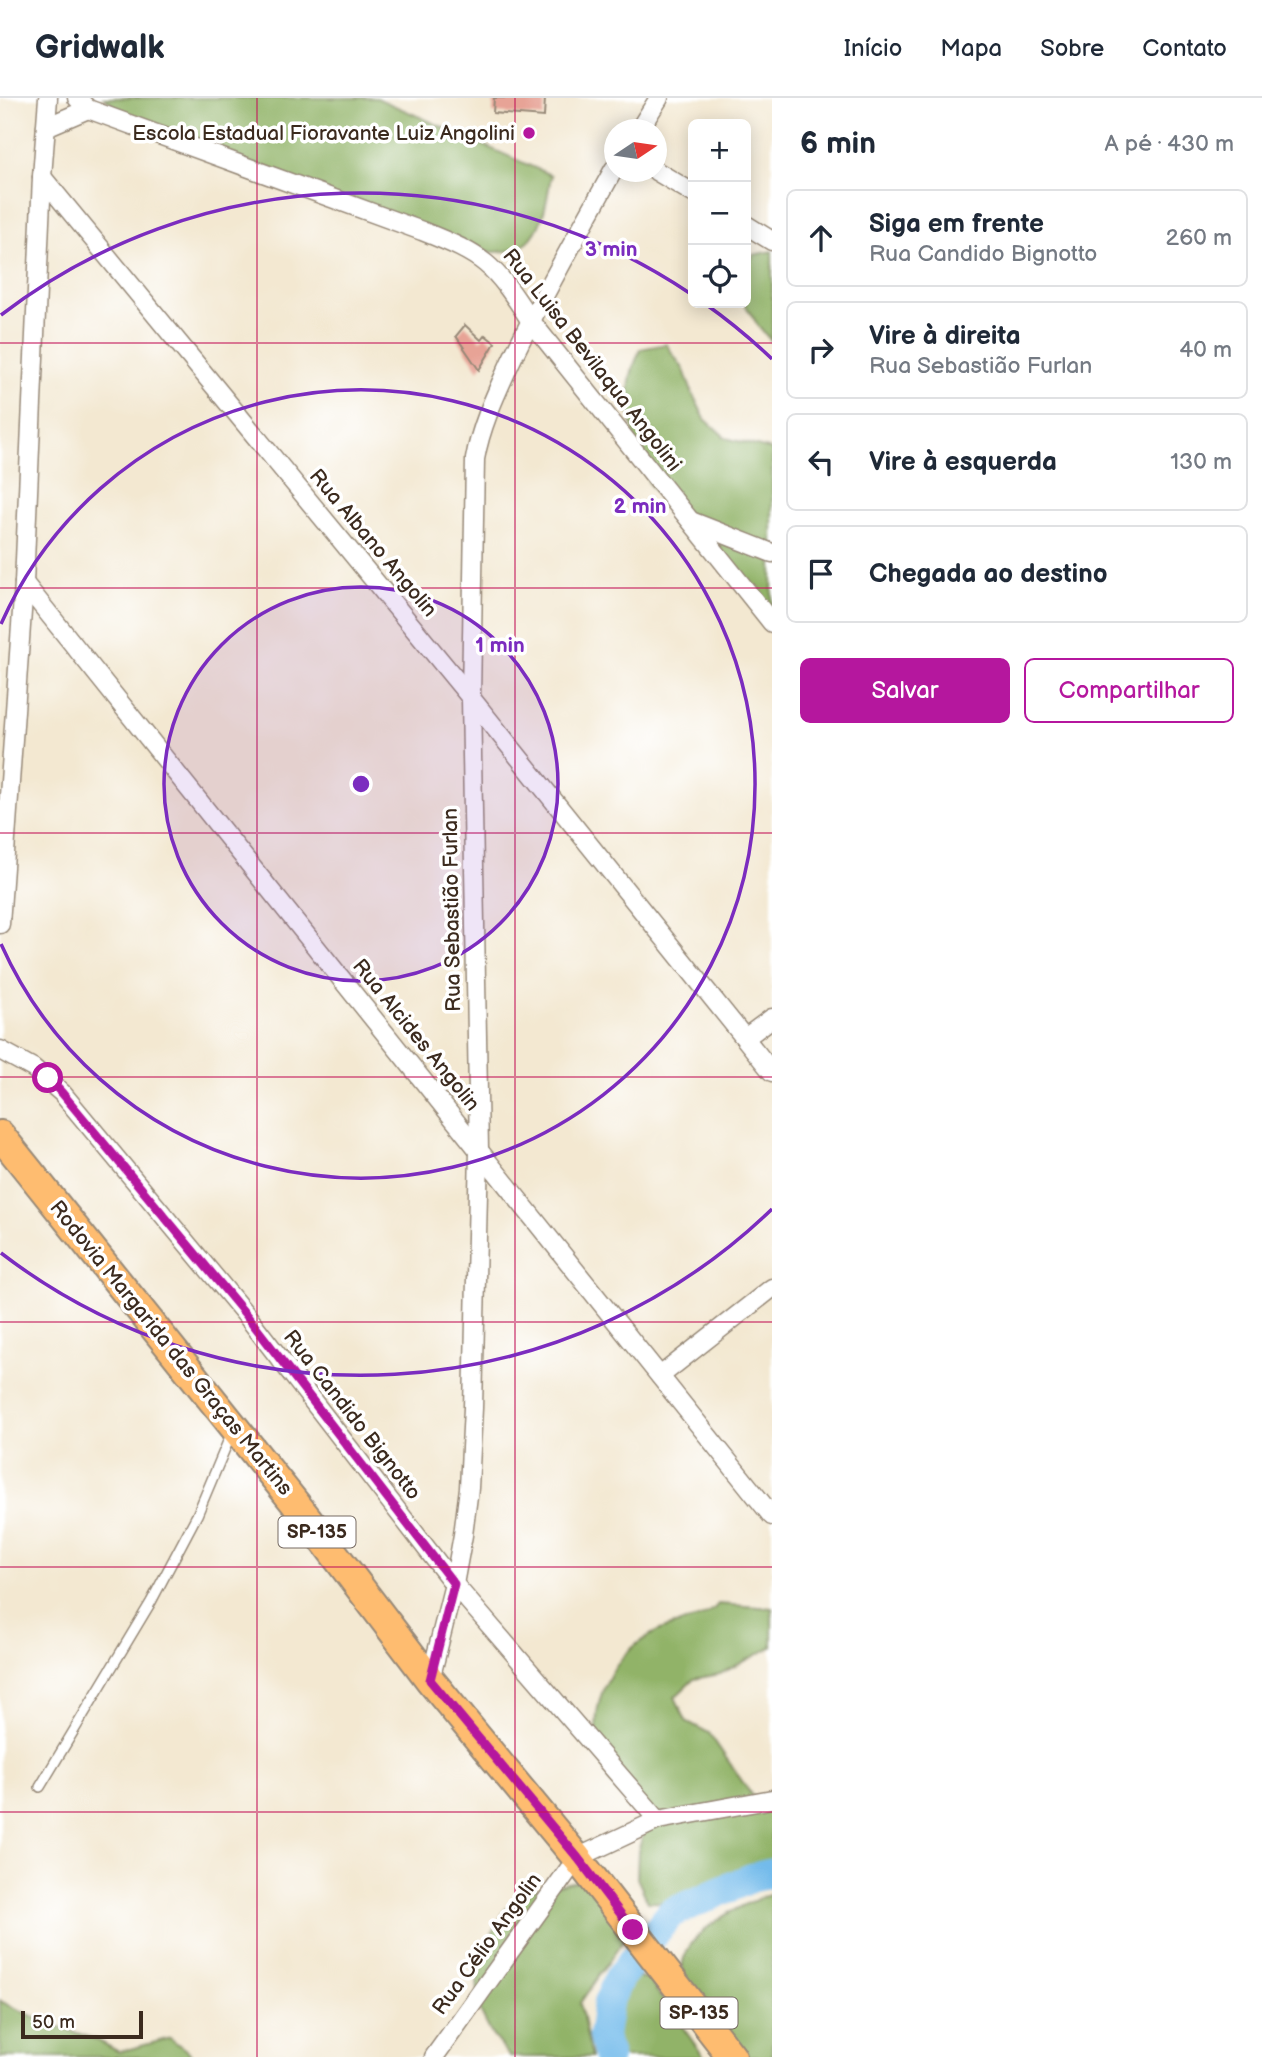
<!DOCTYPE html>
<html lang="pt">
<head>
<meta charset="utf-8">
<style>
	body { margin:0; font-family:"Balsamiq Sans",sans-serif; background:#f6f6f7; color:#1f2937 }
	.controls { position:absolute; right:21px; top:21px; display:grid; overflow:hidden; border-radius:10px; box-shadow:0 4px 18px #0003 }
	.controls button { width:63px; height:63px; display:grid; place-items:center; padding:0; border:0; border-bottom:2px solid #e0e1e3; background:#fff; color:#1f2937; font:35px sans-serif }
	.compass { position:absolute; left:604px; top:21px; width:63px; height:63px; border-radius:50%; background:#fff; box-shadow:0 4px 18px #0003; rotate:77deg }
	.scale { position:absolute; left:21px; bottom:18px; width:122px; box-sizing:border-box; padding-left:7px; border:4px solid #3b2a1e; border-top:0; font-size:19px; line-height:24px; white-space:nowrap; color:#3b2a1e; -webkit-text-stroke:5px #fff; paint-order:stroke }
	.stop { position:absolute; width:21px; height:21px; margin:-16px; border:5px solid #b5179e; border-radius:50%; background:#fff }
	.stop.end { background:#b5179e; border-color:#fff; box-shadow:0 2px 7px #0008 }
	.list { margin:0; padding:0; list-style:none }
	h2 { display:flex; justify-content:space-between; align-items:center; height:91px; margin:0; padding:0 28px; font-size:30px }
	h2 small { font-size:23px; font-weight:400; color:#747a83 }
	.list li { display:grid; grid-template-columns:46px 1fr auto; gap:21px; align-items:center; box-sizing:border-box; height:98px; margin:0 14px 14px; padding:0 14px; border:2px solid #e0e1e3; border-radius:10px }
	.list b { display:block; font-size:26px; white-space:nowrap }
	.list p { margin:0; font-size:23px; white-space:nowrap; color:#747a83 }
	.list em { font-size:23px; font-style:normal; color:#747a83 }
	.actions { display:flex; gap:14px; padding:21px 28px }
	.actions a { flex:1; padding:16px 0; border:2px solid #b5179e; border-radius:10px; text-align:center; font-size:24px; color:#b5179e }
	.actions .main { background:#b5179e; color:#fff }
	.icon { flex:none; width:38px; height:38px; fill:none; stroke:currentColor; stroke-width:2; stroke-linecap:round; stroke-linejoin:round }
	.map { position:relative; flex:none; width:772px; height:1959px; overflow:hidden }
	header { display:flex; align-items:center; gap:42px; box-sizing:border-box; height:98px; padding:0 35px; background:#fff; border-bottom:2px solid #e0e1e3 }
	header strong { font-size:33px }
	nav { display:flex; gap:38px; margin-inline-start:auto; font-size:24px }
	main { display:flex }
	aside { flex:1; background:#fff }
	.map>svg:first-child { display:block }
	.forest { fill:#91b367; stroke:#666e42; stroke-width:2 }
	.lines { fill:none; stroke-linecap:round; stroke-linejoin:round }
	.river { stroke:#73bbeb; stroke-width:30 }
	.building { fill:#e7a396 }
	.lane-casing { stroke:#978978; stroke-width:12 }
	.street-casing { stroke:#978978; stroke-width:21 }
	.primary-casing { stroke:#978978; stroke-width:32 }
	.lane { stroke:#fff; stroke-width:9 }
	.street { stroke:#fff; stroke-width:18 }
	.primary { stroke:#febc70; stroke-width:28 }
	.route { stroke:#b5179e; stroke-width:9 }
	.grid { fill:none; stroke:#c2185b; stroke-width:2; stroke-opacity:0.55 }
	.ring { fill:none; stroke:#7b2cbf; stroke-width:3.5 }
	.poi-dot { fill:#b5179e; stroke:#fff; stroke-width:2.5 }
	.labels { text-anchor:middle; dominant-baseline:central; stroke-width:7; stroke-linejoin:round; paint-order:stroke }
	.shield { fill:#fff; stroke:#766a62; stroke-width:2 }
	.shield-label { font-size:19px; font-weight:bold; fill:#3b2a1e }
	.poi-label { font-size:21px; fill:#3b2a1e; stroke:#fff; text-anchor:end }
	.street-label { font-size:21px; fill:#3b2a1e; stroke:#fff }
	.centre { fill:#7b2cbf; stroke:#fff; stroke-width:3.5 }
	.ring-label { font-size:21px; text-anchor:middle; font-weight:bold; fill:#7b2cbf; stroke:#fff; stroke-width:7; stroke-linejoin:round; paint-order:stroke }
</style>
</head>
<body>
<header>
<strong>Gridwalk</strong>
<nav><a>Início</a><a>Mapa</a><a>Sobre</a><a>Contato</a></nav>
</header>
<main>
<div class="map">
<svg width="772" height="1959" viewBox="0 0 772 1959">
	<rect width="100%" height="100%" fill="#fff"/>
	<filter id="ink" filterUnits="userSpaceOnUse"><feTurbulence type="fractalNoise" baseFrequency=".0143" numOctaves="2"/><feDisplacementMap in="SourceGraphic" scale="14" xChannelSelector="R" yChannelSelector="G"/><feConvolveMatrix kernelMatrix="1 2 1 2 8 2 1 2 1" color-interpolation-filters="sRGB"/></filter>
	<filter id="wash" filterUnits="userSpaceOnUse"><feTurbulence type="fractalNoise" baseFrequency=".00686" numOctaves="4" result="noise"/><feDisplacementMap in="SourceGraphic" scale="28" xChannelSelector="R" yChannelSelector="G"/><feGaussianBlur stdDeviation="1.57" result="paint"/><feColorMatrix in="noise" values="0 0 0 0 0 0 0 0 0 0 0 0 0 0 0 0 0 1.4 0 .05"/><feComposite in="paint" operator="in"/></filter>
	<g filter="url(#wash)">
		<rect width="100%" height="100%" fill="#f3e8d1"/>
		<g class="forest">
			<path d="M104,0H377L551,77C543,133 534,164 469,151L240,77L124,15Z"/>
			<path d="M772,153V244L759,229L744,205H746V172L753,157Z"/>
			<path d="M666,246L684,272L693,297L705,321L726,340L772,352V525L649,386C638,354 625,317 630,283C631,272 637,261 640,251Z"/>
			<path d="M718,1506L772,1510V1549L720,1576L694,1581L675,1599L686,1623L709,1635L753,1699L772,1702V1775L725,1788L701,1800L675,1805L648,1804L637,1780L638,1753L646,1728L637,1704C630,1700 619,1696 614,1690C604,1679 601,1660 598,1645C589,1598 617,1552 660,1532C678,1524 706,1523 718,1506Z"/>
			<path d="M601,1778L626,1839L580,1905L591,1959H510L492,1937L480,1913L477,1884L493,1834L505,1812L528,1793Z"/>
			<path d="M772,1796V1959H738C723,1940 700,1915 688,1894C661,1844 734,1809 772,1796Z"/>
			<path d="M624,1876L648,1881L704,1959H618L604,1893Z"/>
			<path d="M0,1903L43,1923L97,1942L119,1954L170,1940L190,1955L191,1959H0Z"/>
		</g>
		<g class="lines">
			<path class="river" d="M608,1959L603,1938L608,1905L619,1880L671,1815L751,1780L772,1775"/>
		</g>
		<g id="blocks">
			<g class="building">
				<path d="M494,0H545L544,19L493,15Z"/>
				<path d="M465,227L481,242L485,237L495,245L479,272L456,238Z"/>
			</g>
		</g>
	</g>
	<g filter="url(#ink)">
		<use href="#blocks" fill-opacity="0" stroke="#978978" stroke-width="2"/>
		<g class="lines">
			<g class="lane-casing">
				<path id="lane" d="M40,1689L151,1504L197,1417L232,1334"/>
			</g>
			<g class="street-casing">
				<g id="street">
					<path d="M77,0L88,11L422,133C485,158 493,165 530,222L772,525"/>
					<path d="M46,29L88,11"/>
					<path d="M639,32L659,0"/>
					<path d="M656,73L693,95"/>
					<path d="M42,79L471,600L772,974"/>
					<path d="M746,127L772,143"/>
					<path d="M691,423L772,455"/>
					<path d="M24,485L772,1418"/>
					<path d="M0,826L24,485L42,79L48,0"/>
					<path d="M745,940L772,920"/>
					<path d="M0,952L33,970L62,995L247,1218L454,1486L658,1722"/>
					<path d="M660,1278L772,1190"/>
					<path d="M430,1582L454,1486L463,1437L469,1390L473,1310L479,1052L471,600L475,361C481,327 496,296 510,265C541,199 579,135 614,71"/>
					<path d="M434,1959L577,1760L658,1722L772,1701"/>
				</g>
			</g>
			<g class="primary-casing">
				<path id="primary" d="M0,1037L307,1420L430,1582L577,1760L732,1959"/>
			</g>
			<use href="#lane" class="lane"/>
			<use href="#street" class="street"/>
			<use href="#primary" class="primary"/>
		</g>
	</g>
	<g class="lines" filter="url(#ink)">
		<path class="route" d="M48,980L62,995L247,1218L454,1486L430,1582L578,1760L633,1832"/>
	</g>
	<path class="grid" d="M257,0V1959M515,0V1959M0,245H772M0,490H772M0,735H772M0,979H772M0,1224H772M0,1469H772M0,1714H772"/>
	<circle cx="361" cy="686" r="197" fill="#7b2cbf" fill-opacity=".12"/>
	<g class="ring">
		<circle cx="361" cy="686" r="197"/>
		<path d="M1 526A394 394 0 1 1 1 846"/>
		<path d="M772 1111A591 591 0 0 1 1 1155M1 217A591 591 0 0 1 691 196M704 205A591 591 0 0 1 772 261"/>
	</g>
	<circle class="poi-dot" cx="529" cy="35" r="7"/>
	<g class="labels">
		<g class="shield">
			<rect x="278.5" y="1418.5" width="77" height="31" rx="5"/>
			<rect x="660.5" y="1899.5" width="77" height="31" rx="5"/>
		</g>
		<g class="shield-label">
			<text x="317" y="1434">SP-135</text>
			<text x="699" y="1915">SP-135</text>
		</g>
		<g class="poi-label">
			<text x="515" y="35">Escola Estadual Fioravante Luiz Angolini</text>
		</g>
		<g class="street-label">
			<text transform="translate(592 262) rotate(52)">Rua Luisa Bevilaqua Angolini</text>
			<text transform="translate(373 445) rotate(50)">Rua Albano Angolin</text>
			<text transform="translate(452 812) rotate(-91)">Rua Sebastião Furlan</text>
			<text transform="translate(416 937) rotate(51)">Rua Alcides Angolin</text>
			<text transform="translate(171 1250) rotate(51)">Rodovia Margarida das Graças Martins</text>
			<text transform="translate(352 1317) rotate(52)">Rua Candido Bignotto</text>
			<text transform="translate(487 1846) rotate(-54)">Rua Célio Angolin</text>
		</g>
	</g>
	<circle cx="361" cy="686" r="10" class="centre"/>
	<g class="ring-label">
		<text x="611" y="158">3 min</text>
		<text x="640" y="415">2 min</text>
		<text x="500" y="554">1 min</text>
	</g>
</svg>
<div class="controls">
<button>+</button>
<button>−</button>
<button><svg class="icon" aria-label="locate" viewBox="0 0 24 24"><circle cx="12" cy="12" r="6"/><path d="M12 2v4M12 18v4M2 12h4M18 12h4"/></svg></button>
</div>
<svg class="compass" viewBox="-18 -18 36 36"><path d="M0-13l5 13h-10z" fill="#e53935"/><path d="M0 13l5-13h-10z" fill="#747a83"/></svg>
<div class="scale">50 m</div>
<div class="stop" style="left:48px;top:980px"></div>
<div class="stop end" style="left:633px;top:1832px"></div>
</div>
<aside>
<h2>6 min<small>A pé · 430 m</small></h2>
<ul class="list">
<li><svg class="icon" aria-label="ahead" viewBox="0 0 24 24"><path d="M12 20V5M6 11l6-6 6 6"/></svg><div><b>Siga em frente</b><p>Rua Candido Bignotto</p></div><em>260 m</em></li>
<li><svg class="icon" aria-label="right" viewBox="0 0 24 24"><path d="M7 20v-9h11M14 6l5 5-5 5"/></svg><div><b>Vire à direita</b><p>Rua Sebastião Furlan</p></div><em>40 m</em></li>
<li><svg class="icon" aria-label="left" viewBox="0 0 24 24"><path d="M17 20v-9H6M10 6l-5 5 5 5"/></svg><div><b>Vire à esquerda</b></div><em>130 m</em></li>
<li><svg class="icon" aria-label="arrive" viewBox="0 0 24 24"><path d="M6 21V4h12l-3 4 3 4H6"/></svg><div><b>Chegada ao destino</b></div></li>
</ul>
<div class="actions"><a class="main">Salvar</a><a>Compartilhar</a></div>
</aside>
</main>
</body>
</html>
